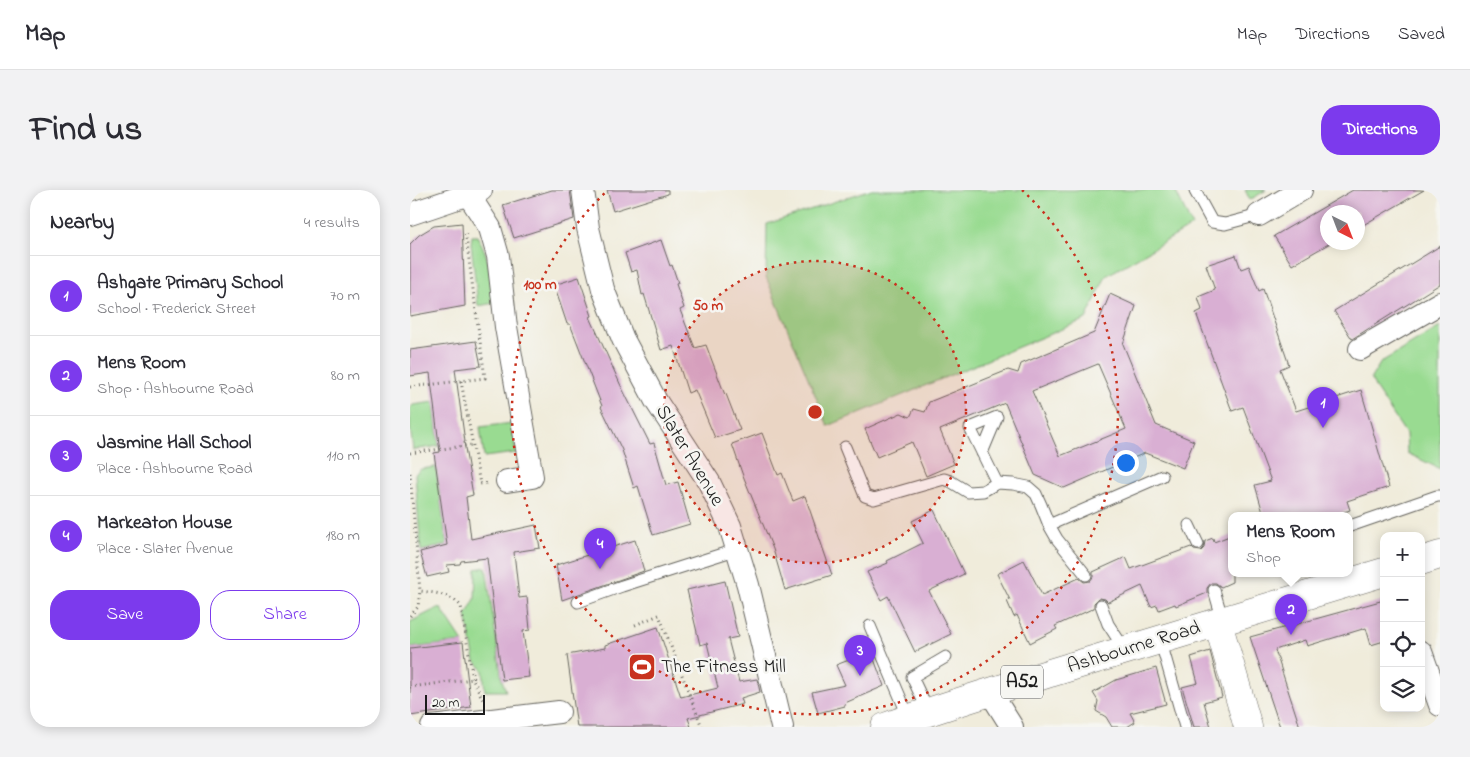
<!DOCTYPE html>
<html lang="en">
<head>
<meta charset="utf-8">
<style>
	body { margin:0; font-family:"Indie Flower",sans-serif; background:#f2f2f3; color:#2b2b33 }
	.controls { position:absolute; right:15px; bottom:15px; display:grid; overflow:hidden; border-radius:10px; box-shadow:0 2px 12px #0003 }
	.controls button { width:45px; height:45px; display:grid; place-items:center; padding:0; border:0; border-bottom:1px solid #e1e1e2; background:#fff; color:#2b2b33; font:25px sans-serif }
	.compass { position:absolute; left:910px; top:15px; width:45px; height:45px; border-radius:50%; background:#fff; box-shadow:0 2px 12px #0003; rotate:138deg }
	.scale { position:absolute; left:15px; bottom:12px; width:60px; box-sizing:border-box; padding-left:5px; border:2px solid #1c1c1c; border-top:0; font-size:14px; line-height:18px; white-space:nowrap; color:#1c1c1c; -webkit-text-stroke:4px #f6f6f2; paint-order:stroke }
	.you { position:absolute; left:715px; top:272px; width:18px; height:18px; margin:-12px; border:4px solid #fff; border-radius:50%; background:#1a73e8; box-shadow:0 0 0 8px #1a73e833 }
	.badge { display:grid; place-items:center; width:32px; height:32px; border-radius:50%; background:#7c3aed; color:#fff; font-size:16px; font-weight:700 }
	.pin { position:absolute; translate:-50% -41px; filter:drop-shadow(0 1px 2px #0008) }
	.pin::after { content:''; position:absolute; top:26px; width:18px; height:15px; background:inherit; clip-path:polygon(0 0,100% 0,50% 100%) }
	.popup { position:absolute; left:818px; top:322px; width:125px; height:65px; box-sizing:border-box; display:grid; place-content:center; border-radius:10px; background:#fff; filter:drop-shadow(0 1px 4px #0005); font-size:16px; white-space:nowrap; color:#7c7c81 }
	.popup b { font-size:19px; color:#2b2b33 }
	.popup::after { content:''; position:absolute; left:50%; top:100%; margin-left:-10px; border:10px solid transparent; border-top-color:#fff }
	.list { margin:0; padding:0; list-style:none }
	h2 { display:flex; justify-content:space-between; align-items:center; height:65px; margin:0; padding:0 20px; font-size:21px }
	h2 small { font-size:16px; font-weight:400; color:#7c7c81 }
	.list li { display:grid; grid-template-columns:32px 1fr auto; gap:15px; align-items:center; box-sizing:border-box; height:80px; padding:0 20px; border-top:1px solid #e1e1e2 }
	.list b { display:block; font-size:19px; white-space:nowrap }
	.list p { margin:0; font-size:16px; white-space:nowrap; color:#7c7c81 }
	.list em { font-size:16px; font-style:normal; color:#7c7c81 }
	.actions { display:flex; gap:10px; padding:15px 20px }
	.actions a { flex:1; padding:11px 0; border:1px solid #7c3aed; border-radius:20px; text-align:center; font-size:18px; color:#7c3aed }
	.actions .main { background:#7c3aed; color:#fff }
	.icon { flex:none; width:28px; height:28px; fill:none; stroke:currentColor; stroke-width:2; stroke-linecap:round; stroke-linejoin:round }
	.map { position:relative; flex:none; width:1030px; height:537px; overflow:hidden; border-radius:20px }
	header { display:flex; align-items:center; gap:30px; box-sizing:border-box; height:70px; padding:0 25px; background:#fff; border-bottom:1px solid #e1e1e2 }
	header strong { font-size:24px }
	nav { display:flex; gap:28px; margin-inline-start:auto; font-size:18px }
	.intro { display:flex; align-items:center; justify-content:space-between; box-sizing:border-box; height:120px; padding:0 30px }
	h1 { margin:0; font-size:35px }
	.button { padding:12px 22px; border-radius:20px; background:#7c3aed; color:#fff; font-size:18px; font-weight:700 }
	main { display:flex; gap:30px; padding:0 30px }
	aside { flex:1; background:#fff; border-radius:20px; box-shadow:0 2px 12px #0003 }
	.map>svg:first-child { display:block }
	.green { fill:#99db91; stroke:#5a7c56 }
	.building { fill:#d9afd3; fill-rule:evenodd }
	.lines { fill:none; stroke-linecap:round; stroke-linejoin:round }
	.lane-casing { stroke:#66655f; stroke-width:13 }
	.street-casing { stroke:#66655f; stroke-width:24 }
	.secondary-casing { stroke:#66655f; stroke-width:29 }
	.primary-casing { stroke:#66655f; stroke-width:29 }
	.path { stroke:#66655f; stroke-width:3; stroke-dasharray:1 4; stroke-linecap:butt }
	.lane { stroke:#fff; stroke-width:11 }
	.street { stroke:#fff; stroke-width:22 }
	.secondary { stroke:#fff; stroke-width:28 }
	.primary { stroke:#fff; stroke-width:28 }
	.ring { fill:none; stroke:#c8321e; stroke-width:2.5; stroke-dasharray:2.5 5 }
	.labels { text-anchor:middle; dominant-baseline:central; stroke-width:5; stroke-linejoin:round; paint-order:stroke }
	.shield { fill:#f6f6f2; stroke:#5d5d5c; stroke-width:1 }
	.shield-label { font-size:19px; font-weight:bold; fill:#1c1c1c }
	.street-label { font-size:20px; fill:#1c1c1c; stroke:#f6f6f2 }
	.poi-label { font-size:20px; fill:#1c1c1c; stroke:#f6f6f2; text-anchor:start }
	.centre { fill:#c8321e; stroke:#f6f6f2; stroke-width:2.5 }
	.ring-label { font-size:15px; text-anchor:middle; font-weight:bold; fill:#c8321e; stroke:#f6f6f2; stroke-width:5; stroke-linejoin:round; paint-order:stroke }
</style>
</head>
<body>
<header>
<strong>Map</strong>
<nav><a>Map</a><a>Directions</a><a>Saved</a></nav>
</header>
<div class="intro"><h1>Find us</h1><a class="button">Directions</a></div>
<main>
<aside>
<h2>Nearby<small>4 results</small></h2>
<ul class="list">
<li><span class="badge">1</span><div><b>Ashgate Primary School</b><p>School · Frederick Street</p></div><em>70 m</em></li>
<li><span class="badge">2</span><div><b>Mens Room</b><p>Shop · Ashbourne Road</p></div><em>80 m</em></li>
<li><span class="badge">3</span><div><b>Jasmine Hall School</b><p>Place · Ashbourne Road</p></div><em>110 m</em></li>
<li><span class="badge">4</span><div><b>Markeaton House</b><p>Place · Slater Avenue</p></div><em>180 m</em></li>
</ul>
<div class="actions"><a class="main">Save</a><a>Share</a></div>
</aside>
<div class="map">
<svg width="1030" height="537" viewBox="0 0 1030 537">
	<rect width="100%" height="100%" fill="#f6f6f2"/>
	<filter id="ink" filterUnits="userSpaceOnUse"><feTurbulence type="fractalNoise" baseFrequency=".02" numOctaves="2"/><feDisplacementMap in="SourceGraphic" scale="10" xChannelSelector="R" yChannelSelector="G"/><feConvolveMatrix kernelMatrix="1 2 1 2 8 2 1 2 1" color-interpolation-filters="sRGB"/></filter>
	<filter id="wash" filterUnits="userSpaceOnUse"><feTurbulence type="fractalNoise" baseFrequency=".0096" numOctaves="4" result="noise"/><feDisplacementMap in="SourceGraphic" scale="20" xChannelSelector="R" yChannelSelector="G"/><feGaussianBlur stdDeviation="1.12" result="paint"/><feColorMatrix in="noise" values="0 0 0 0 0 0 0 0 0 0 0 0 0 0 0 0 0 1.4 0 .05"/><feComposite in="paint" operator="in"/></filter>
	<g filter="url(#wash)">
		<rect width="100%" height="100%" fill="#f0ecdb"/>
		<g class="green">
			<path d="M459,0H765L782,36L696,86L676,129L418,236L356,87L357,34Z"/>
			<path d="M835,0H856L840,10Z"/>
			<path d="M62,46H67C80,65 81,90 85,113L68,116L61,53Z"/>
			<path d="M1030,137V279L997,263L996,244L966,199L961,188L971,172Z"/>
			<path d="M24,212L29,256L3,260L0,236V218L3,215Z"/>
			<path d="M102,233L106,263L74,267L70,237Z"/>
			<path d="M26,277L37,355L11,361L5,284L11,279Z"/>
			<path d="M76,377L92,490L96,501H75L73,480L65,471L56,425L65,409L66,379Z"/>
			<path d="M30,417L53,452L0,458V432Z"/>
		</g>
		<g id="blocks">
			<g class="building">
				<path d="M142,0H160L164,29L104,48L93,15Z"/>
				<path d="M197,0H258V4L203,21Z"/>
				<path d="M943,0H1014L948,38V22H918V52H922L882,75L864,46Z"/>
				<path d="M52,33L55,116L0,126V54L9,45L24,36Z"/>
				<path d="M251,50L260,76L262,75L268,93L266,94L274,118L270,120L285,158L296,155L315,205L316,204L330,240L305,248L285,200L278,203L263,156L251,160L234,104L232,105L227,80L221,82L215,63Z"/>
				<path d="M1030,56V94L942,149L924,121Z"/>
				<path d="M826,65L831,79L839,76L849,101L853,99L879,175L870,179L886,221L951,200L979,297L937,311L940,320L922,326H854L845,295L861,291L833,217L822,221L786,123L792,120L788,107L805,100L796,75Z"/>
				<path d="M169,87L182,126L180,127L211,196L240,254L244,253L256,295L268,292L280,334L243,345L228,296L224,298L212,260L191,217L192,216L160,134H157L144,95Z"/>
				<path d="M700,104L726,116L713,154L746,235L784,251L773,278L735,263L654,298L625,285L595,213L530,240L544,274L516,286L502,252L467,267L455,239L491,223L500,227L504,219L515,222L519,212L598,180L608,183L611,174L684,143ZM688,174L716,239L650,266L622,201Z"/>
				<path d="M66,151L71,176L45,179L55,252H54L63,305L56,307L61,349L126,335L130,358L104,362L109,408L117,407L120,440L113,441L119,487L92,490L77,368L51,371L50,374L37,375L39,382L17,387L10,362L37,355L24,263L30,262L20,183L0,186V160Z"/>
				<path d="M352,243L368,285L372,283L383,311L395,306L422,385L375,400L363,359L332,283L322,254Z"/>
				<path d="M524,320L554,384L519,401L541,444L505,462L478,406L471,410L457,382L478,373L477,371L513,353L502,331Z"/>
				<path d="M822,345V392L811,397L806,393H801L797,398V403L766,416L765,414L749,420L747,415L741,417L732,396L698,412L695,409L689,408L684,413V418L645,436L647,439L620,453L607,425L604,427L597,411L600,410L587,384L614,370L632,405L669,388L674,392L680,391L683,387V382L716,367L721,379L781,357L784,360L791,361L794,358L795,351L803,348L804,352Z"/>
				<path d="M225,350L234,381L152,410L146,375Z"/>
				<path d="M315,391L328,447L318,449L329,492L347,489L350,502L331,508L333,514L278,528L281,537H167L157,465L195,458V455L248,437L271,507L308,498L297,453L290,455L277,400Z"/>
				<path d="M974,410V451L961,455L956,438L897,456L895,450L865,460L890,537H870L840,447Z"/>
				<path d="M53,452L61,517L0,526V458Z"/>
				<path d="M456,457L458,462L461,461L474,496L435,513V516L408,523L402,502L435,495L426,475L439,470L441,464Z"/>
				<path d="M800,461L812,507L794,512L801,537H784L772,497L788,493L781,467Z"/>
				<path d="M746,478L756,514L720,523L725,532L717,537H702L696,527L686,521L688,511L683,503L706,490Z"/>
			</g>
		</g>
	</g>
	<g filter="url(#ink)">
		<use href="#blocks" fill-opacity="0" stroke="#66655f" stroke-width="1"/>
		<g class="lines">
			<g class="lane-casing">
				<g id="lane">
					<path d="M785,1L802,32L815,34L849,25"/>
					<path d="M435,257L455,306L464,309L534,289L540,291L558,302L573,301L587,293L603,294L618,297L626,304L631,315L639,335L647,349L676,385"/>
					<path d="M572,263L587,227L560,238L587,293"/>
					<path d="M639,335L752,286"/>
					<path d="M779,335L788,354"/>
					<path d="M940,336L1027,306H1030"/>
					<path d="M804,400L813,431"/>
					<path d="M168,412L212,396L328,359"/>
					<path d="M691,415L698,434L715,460"/>
					<path d="M460,436L499,528"/>
					<path d="M750,449L775,537"/>
					<path d="M518,521L502,487L536,467"/>
				</g>
			</g>
			<g class="street-casing">
				<g id="street">
					<path d="M56,0L58,4L80,38L88,66L96,137L122,287L97,291"/>
					<path d="M173,0L178,38L193,99L213,149L246,211L299,292L320,336L338,395L372,537"/>
					<path d="M0,24L71,0"/>
					<path d="M849,25L891,0"/>
					<path d="M950,159L1030,113"/>
					<path d="M1011,462L1030,515"/>
					<path d="M580,502L602,537"/>
					<path d="M22,537L149,522"/>
				</g>
			</g>
			<g class="secondary-casing">
				<path id="secondary" d="M808,433L838,537"/>
			</g>
			<g class="primary-casing">
				<g id="primary">
					<path d="M1011,371L1030,365"/>
					<path d="M475,537C529,517 585,501 640,483C751,449 863,416 974,382"/>
				</g>
			</g>
			<g class="path">
				<path d="M51,191L70,294L77,293"/>
				<path d="M0,197L75,188L55,40"/>
				<path d="M0,263L62,255"/>
				<path d="M0,283L10,401C26,403 40,404 51,416L63,489"/>
				<path d="M0,426L8,417L10,401"/>
				<path d="M225,435L249,425L292,537"/>
				<path d="M0,497L63,489L73,510"/>
			</g>
			<use href="#lane" class="lane"/>
			<use href="#street" class="street"/>
			<use href="#secondary" class="secondary"/>
			<use href="#primary" class="primary"/>
		</g>
	</g>
	<circle cx="405" cy="222" r="151" fill="#c8321e" fill-opacity=".12"/>
	<g class="ring">
		<circle cx="405" cy="222" r="151"/>
		<path d="M612 0A303 303 0 1 1 198 0"/>
	</g>
	<defs>
		<g id="stadium-square" transform="scale(1.4375)"><rect x="-9" y="-9" width="18" height="18" rx="4" fill="#c8321e" stroke="#f6f6f2"/><path d="M0-5a6.5 5 0 1 0 0 10a6.5 5 0 1 0 0-10ZM-3.5-1.8h7v3.6h-7Z" fill="#fff"/></g>
	</defs>
	<g fill-rule="evenodd">
		<use href="#stadium-square" x="232" y="477"/>
	</g>
	<g class="labels">
		<rect class="shield" x="591" y="475.5" width="42" height="33" rx="4"/>
		<g class="shield-label">
			<text x="612" y="492">A52</text>
		</g>
		<g class="street-label">
			<text transform="translate(279 266) rotate(59)">Slater Avenue</text>
			<text transform="translate(724 458) rotate(-17)">Ashbourne Road</text>
		</g>
		<g class="poi-label">
			<text x="251" y="477">The Fitness Mill</text>
		</g>
	</g>
	<circle cx="405" cy="222" r="8" class="centre"/>
	<g class="ring-label">
		<text x="130" y="99">100 m</text>
		<text x="298" y="120">50 m</text>
	</g>
</svg>
<div class="controls">
<button>+</button>
<button>−</button>
<button><svg class="icon" aria-label="locate" viewBox="0 0 24 24"><circle cx="12" cy="12" r="6"/><path d="M12 2v4M12 18v4M2 12h4M18 12h4"/></svg></button>
<button><svg class="icon" aria-label="layers" viewBox="0 0 24 24"><path d="M12 4l9 5-9 5-9-5zM3 14l9 5 9-5"/></svg></button>
</div>
<svg class="compass" viewBox="-18 -18 36 36"><path d="M0-13l5 13h-10z" fill="#e53935"/><path d="M0 13l5-13h-10z" fill="#7c7c81"/></svg>
<div class="scale">20 m</div>
<div class="you"></div>
<div class="pin badge" style="left:913px;top:238px">1</div>
<div class="pin badge" style="left:881px;top:445px">2</div>
<div class="popup"><b>Mens Room</b>Shop</div>
<div class="pin badge" style="left:450px;top:486px">3</div>
<div class="pin badge" style="left:190px;top:379px">4</div>
</div>
</main>
</body>
</html>
